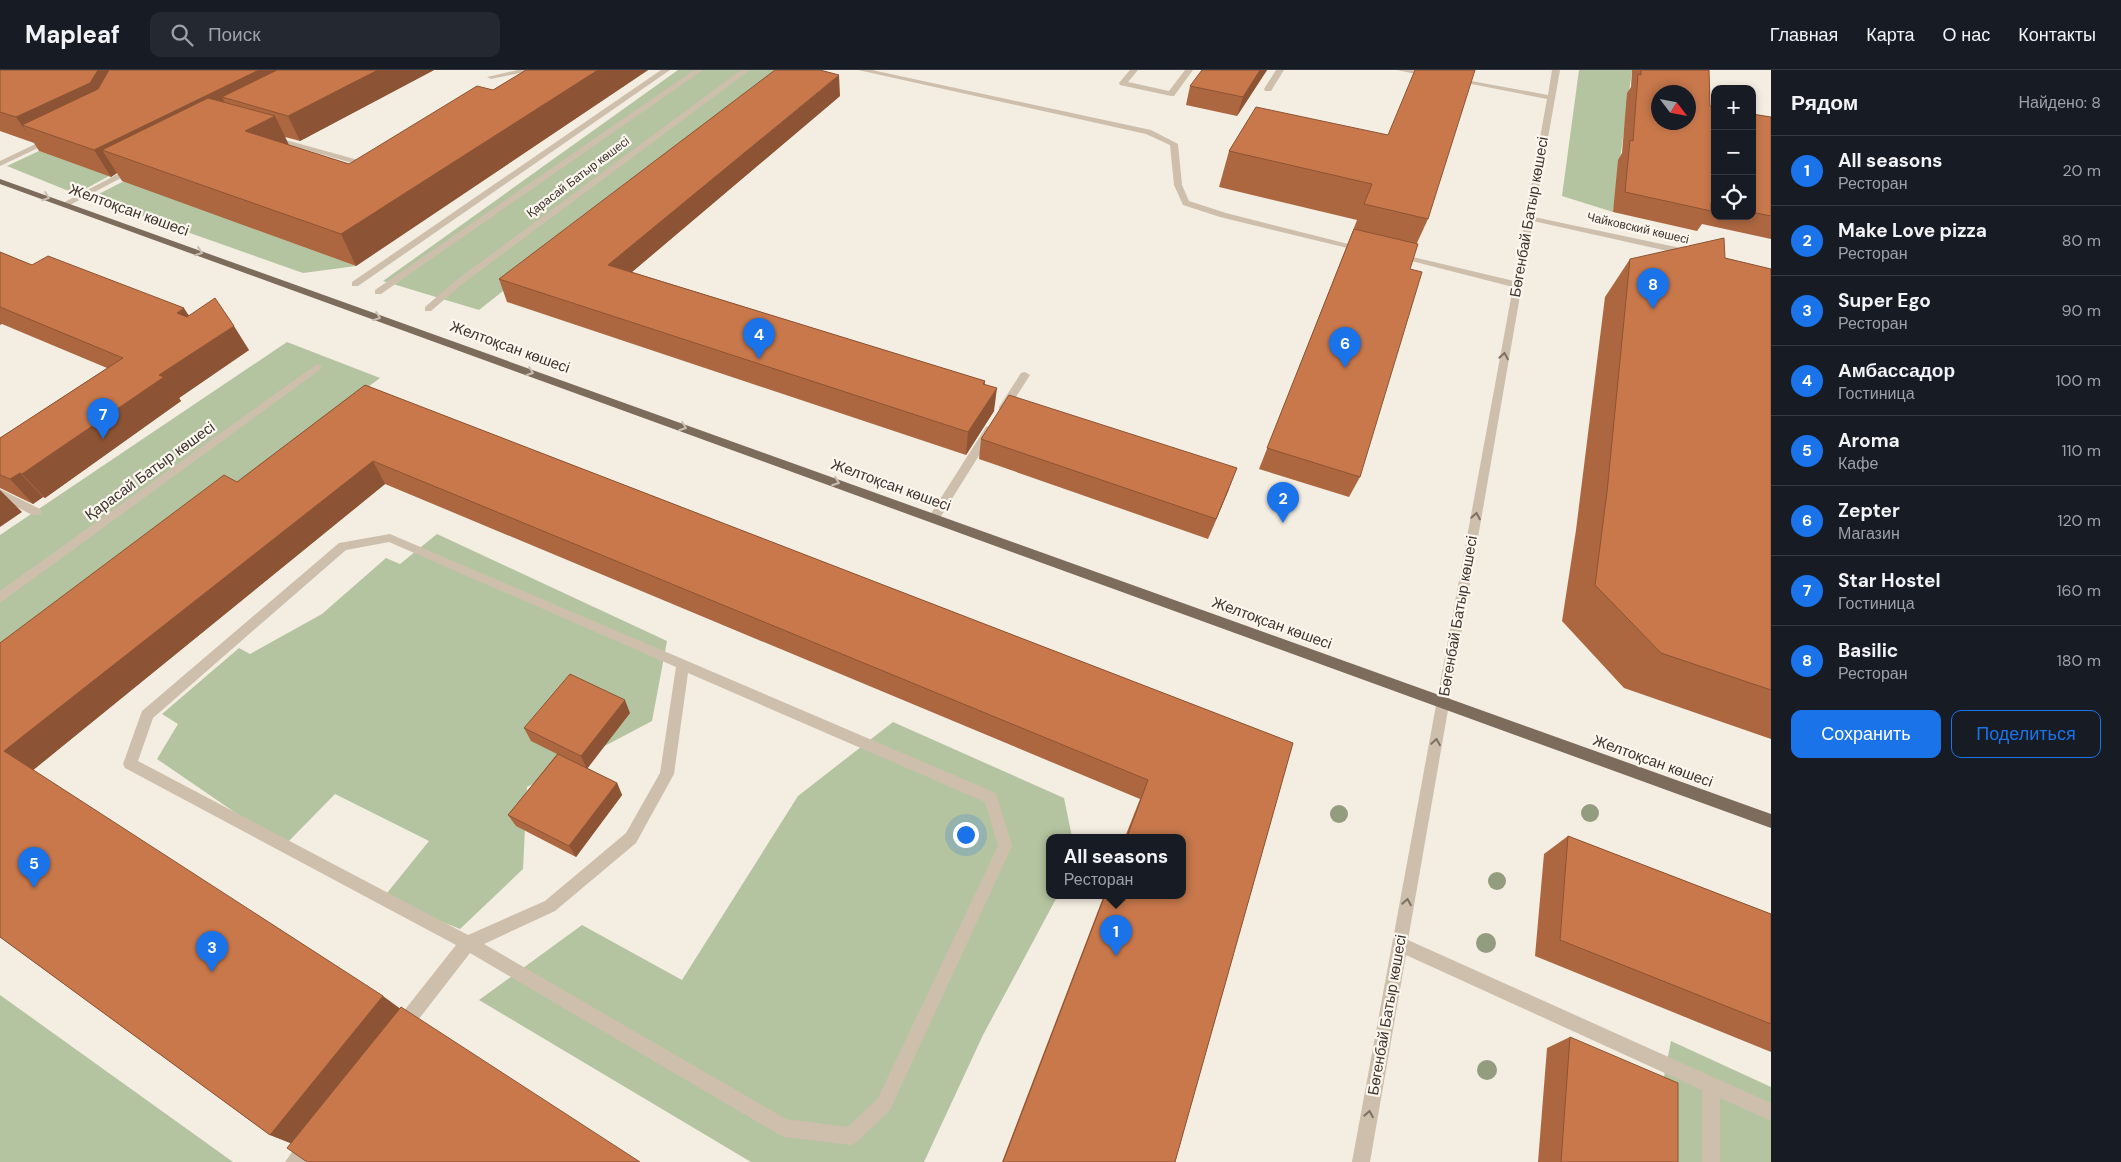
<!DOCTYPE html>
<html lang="ru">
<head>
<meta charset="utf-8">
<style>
	body { margin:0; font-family:"DM Sans",sans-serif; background:#242831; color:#f1f3f6 }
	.controls { position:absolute; right:15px; top:15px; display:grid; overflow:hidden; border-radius:10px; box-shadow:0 2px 8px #0003 }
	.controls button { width:45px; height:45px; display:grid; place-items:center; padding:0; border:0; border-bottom:1px solid #363941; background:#171b24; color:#f1f3f6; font:25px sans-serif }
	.compass { position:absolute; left:1651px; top:15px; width:45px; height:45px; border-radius:50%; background:#171b24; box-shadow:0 2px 8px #0003; rotate:122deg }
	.you { position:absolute; left:965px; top:764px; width:18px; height:18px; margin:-12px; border:4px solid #fff; border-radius:50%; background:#1a73e8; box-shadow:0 0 0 8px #1a73e833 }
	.badge { display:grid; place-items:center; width:32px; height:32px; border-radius:50%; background:#1a73e8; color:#fff; font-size:16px; font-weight:700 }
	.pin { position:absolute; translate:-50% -41px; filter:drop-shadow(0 1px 2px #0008) }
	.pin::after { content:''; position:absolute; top:26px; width:18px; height:15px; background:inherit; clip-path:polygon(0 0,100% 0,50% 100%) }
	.popup { position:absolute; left:1046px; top:764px; width:140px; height:65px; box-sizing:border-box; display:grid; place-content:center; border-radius:10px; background:#171b24; filter:drop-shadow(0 1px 4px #0005); font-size:16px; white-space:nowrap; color:#9ea1a6 }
	.popup b { font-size:19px; color:#f1f3f6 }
	.popup::after { content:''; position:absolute; left:50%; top:100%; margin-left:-10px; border:10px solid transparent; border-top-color:#171b24 }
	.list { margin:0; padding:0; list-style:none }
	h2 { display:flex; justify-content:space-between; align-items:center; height:65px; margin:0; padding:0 20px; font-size:21px }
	h2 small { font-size:16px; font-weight:400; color:#9ea1a6 }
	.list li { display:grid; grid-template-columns:32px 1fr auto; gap:15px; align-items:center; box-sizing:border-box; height:70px; padding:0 20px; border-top:1px solid #363941 }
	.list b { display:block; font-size:19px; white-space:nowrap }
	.list p { margin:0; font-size:16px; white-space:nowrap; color:#9ea1a6 }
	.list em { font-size:16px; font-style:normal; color:#9ea1a6 }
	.actions { display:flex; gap:10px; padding:15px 20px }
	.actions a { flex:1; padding:11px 0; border:1px solid #1a73e8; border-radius:10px; text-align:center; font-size:18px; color:#1a73e8 }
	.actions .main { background:#1a73e8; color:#fff }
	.icon { flex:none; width:28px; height:28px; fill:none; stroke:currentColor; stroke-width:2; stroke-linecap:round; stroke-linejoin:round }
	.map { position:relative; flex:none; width:1771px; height:1092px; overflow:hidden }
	header { display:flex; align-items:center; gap:30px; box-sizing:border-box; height:70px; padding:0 25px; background:#171b24; border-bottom:1px solid #363941 }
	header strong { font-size:24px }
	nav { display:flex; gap:28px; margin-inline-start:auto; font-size:18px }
	.search { width:350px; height:45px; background:#242831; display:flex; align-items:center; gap:12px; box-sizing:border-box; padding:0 18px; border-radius:10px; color:#9ea1a6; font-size:19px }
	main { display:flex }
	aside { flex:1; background:#171b24 }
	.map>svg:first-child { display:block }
	.green { fill:#b4c4a0 }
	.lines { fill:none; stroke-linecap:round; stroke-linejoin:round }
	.minor { fill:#cdbfac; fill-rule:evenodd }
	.major { fill:#7d6b5c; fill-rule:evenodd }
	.tree { fill:#949c7f }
	.wall { fill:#ac6740 }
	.shaded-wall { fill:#8c5434 }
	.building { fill:#c8784b; stroke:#8c5434; fill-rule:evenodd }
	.oneway { stroke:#c9beb4 }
	.oneway2 { stroke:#7d7165 }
	.labels { text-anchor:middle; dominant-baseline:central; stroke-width:4.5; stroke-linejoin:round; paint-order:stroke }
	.far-street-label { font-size:12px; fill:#3b322b; stroke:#fbf6ee }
	.street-label { font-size:15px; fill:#3b322b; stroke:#fbf6ee }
</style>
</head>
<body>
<header>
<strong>Mapleaf</strong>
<div class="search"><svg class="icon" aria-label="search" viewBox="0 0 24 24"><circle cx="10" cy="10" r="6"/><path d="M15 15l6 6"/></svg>Поиск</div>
<nav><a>Главная</a><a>Карта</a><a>О нас</a><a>Контакты</a></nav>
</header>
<main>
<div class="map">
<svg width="1771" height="1092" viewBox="0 0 1771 1092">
	<rect width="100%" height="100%" fill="#f4ede1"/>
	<g class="green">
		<path d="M678,0H784L479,240L383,211Z"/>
		<path d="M1579,0H1632L1613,142L1562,126Z"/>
		<path d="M39,81L109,106L76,124L7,96Z"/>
		<path d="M124,111L356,196L303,203L91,128Z"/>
		<path d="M287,272L380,308L0,594V465Z"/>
		<path d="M437,464L667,571L652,651L527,717L523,799L460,859L383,828L429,771L335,724L284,776L157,689L178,654L162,644L239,578L250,584L322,544L386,488L400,494Z"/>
		<path d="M893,652L1064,728L1072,767H1050V825H1058L983,965L924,1092H751L479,930L582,855L682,910L798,726Z"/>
		<path d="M0,925L233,1092H0Z"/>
		<path d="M1671,971L1771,1017V1092H1651V1074Z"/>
	</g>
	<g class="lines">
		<g class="minor">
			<path d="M518,0H534L491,9L487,7Z"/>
			<path d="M661,0H670L358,216H352V212Z"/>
			<path d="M694,0H703L381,224H375V220Z"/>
			<path d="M741,0H750L461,215L431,241H425V237L455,211Z"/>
			<path d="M858,0H872L1151,60L1178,74L1182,115L1189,131L1226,143L1368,179L1364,182L1220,147L1183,135L1174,115L1170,75L1146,64Z"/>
			<path d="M1130,0H1138L1128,12L1169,21L1185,0H1193L1174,26H1171L1120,15L1119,13Z"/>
			<path d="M1276,0H1284L1271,21H1265L1264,19Z"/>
			<path d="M1397,0H1413L1434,5L1430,7Z"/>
			<path d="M1552,0H1560L1534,147L1690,180L1694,183L1690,186L1533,151L1408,870L1771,1033V1051L1720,1028V1092H1702V1020L1406,885L1370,1092H1352L1513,217L1392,186L1396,183L1514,211L1547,29L1451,10L1455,8L1548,25Z"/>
			<path d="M268,65L358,90L368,86L372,88L359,95L268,69Z"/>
			<path d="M48,68L55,70L0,96V91Z"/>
			<path d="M131,97L138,99L68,136L61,134Z"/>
			<path d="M317,294L321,295V299L0,533V521Z"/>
			<path d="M1025,302L1030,305L1007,341H999V337L1021,303Z"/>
			<path d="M990,356L995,360L938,451H930L928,448L930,445L986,357Z"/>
			<path d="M0,419L40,439L42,442L40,445H32L0,428Z"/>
			<path d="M390,464L996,723L1012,776L890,1040L857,1072L851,1075L784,1067L778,1064L470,883L408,963L402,965L396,963L394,957L396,951L456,875L125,698L123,694L142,641L339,473ZM389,472L676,597L660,703L626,763L545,831L468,865L138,691L153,648L255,559L346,480ZM688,603L985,732L998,776L878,1028L848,1057L786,1049L484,874L555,841L636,773L674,704Z"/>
			<path d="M308,1065L314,1068L317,1074L305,1092H285L302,1068Z"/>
		</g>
		<path class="major" d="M0,109L1771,744V758L0,114Z"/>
	</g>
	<g class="tree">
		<circle cx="1590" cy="743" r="9"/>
		<circle cx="1339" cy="744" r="9"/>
		<circle cx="1497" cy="811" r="9"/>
		<circle cx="1486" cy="873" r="10"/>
		<circle cx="1487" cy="1000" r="10"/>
	</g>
	<g class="wall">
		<path d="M0,0H434L300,71L285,67L288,75L349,94L493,20L526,0H648L356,196L122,111L117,103L111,107L39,81L34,73L0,61Z"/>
		<path d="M1267,0L1237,46L1186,35L1190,16Z"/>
		<path d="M1632,0H1709L1710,36L1715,37V146H1752V44L1771,47V169L1702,154L1697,161L1613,142L1618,90L1622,83L1627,23L1631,17Z"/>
		<path d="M840,26L632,202L985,311V315L994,341L966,385L507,232L499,209Z"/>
		<path d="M1256,37L1428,149L1417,173L1410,199L1360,407L1349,427L1259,399L1357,150L1219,117L1229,81Z"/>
		<path d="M0,182L32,195L189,245L249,280L179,328L181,331L45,428L43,427L33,434L0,418V368L107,298L2,254L0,255Z"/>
		<path d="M1725,188L1771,199V669L1624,618L1562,551L1576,460L1605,227L1630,189Z"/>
		<path d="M365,315L1293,673L1175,1092H1002L1104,825H1182V767H1125L1140,729L385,414L33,700L400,939L291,1073L270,1065L0,867V573L237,412Z"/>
		<path d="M981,369L1229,419L1208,469L979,389Z"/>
		<path d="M630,643L587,698L617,713L622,725L576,787L516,756L508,745L557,684L531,671L524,658Z"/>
		<path d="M1568,766L1771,844V982L1535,886L1544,784Z"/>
		<path d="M1570,967L1678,1092H1538L1547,978Z"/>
	</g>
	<g class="shaded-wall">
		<path d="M98,0H126L106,39L22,55L34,73L16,47Z"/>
		<path d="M259,0H305L222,27L231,45L102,80L117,103L111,107L94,80Z"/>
		<path d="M378,0H434L300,71L288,46Z"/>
		<path d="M598,0H648L356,196L341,164Z"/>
		<path d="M1260,0H1267L1237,46L1243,27Z"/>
		<path d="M839,5L840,26L613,218L608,195Z"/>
		<path d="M275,46L290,77L245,61Z"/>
		<path d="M184,238L200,263L177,243Z"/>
		<path d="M234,256L249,280L179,328L181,331L45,428L22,404L159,305Z"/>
		<path d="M997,318L994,341L966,385L968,362Z"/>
		<path d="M373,391L385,414L32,701L4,681Z"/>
		<path d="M1237,398L1229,419L1208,469L1216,449Z"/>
		<path d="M20,403L43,427L33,434L10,409Z"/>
		<path d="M0,420L22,442L0,457Z"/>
		<path d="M625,630L630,643L587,699L581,686Z"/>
		<path d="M617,713L622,725L576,787L569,776Z"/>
		<path d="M383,926L402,940L295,1075L270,1065Z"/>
	</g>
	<g class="building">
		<path d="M0,0H98L90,13L16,47L0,42Z"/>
		<path d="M109,0H259L94,80L22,55L98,19Z"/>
		<path d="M277,0H378L288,46L222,27Z"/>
		<path d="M526,0H598L341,164L102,80L208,28L275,46L245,61L349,94L477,16L493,20Z"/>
		<path d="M775,0H820L839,5L608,195L985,311L983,314L997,318L968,362L499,209Z"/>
		<path d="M1202,0H1260L1243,27L1190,16Z"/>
		<path d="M1415,0H1475L1428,149L1364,134L1372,114L1229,81L1256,37L1388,65Z"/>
		<path d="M1641,0H1709L1710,36L1715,37V134L1711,133V141L1625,122L1630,70L1633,71L1638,4L1641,5ZM1658,22H1688V52H1658Z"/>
		<path d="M1752,44L1771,47V146L1752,142Z"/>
		<path d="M1354,159L1418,174L1410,199L1422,202L1360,407L1267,378Z"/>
		<path d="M1724,168L1725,188L1771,199V620L1661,583L1595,515L1607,422L1630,189Z"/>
		<path d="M0,182L32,195L48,186L184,238L177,243L187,247L215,228L234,256L159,305L164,307L22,404L20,403L10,409L0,405V368L123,288L0,237Z"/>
		<path d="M365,315L1293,673L1175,1092H1003L1105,825H1182V767H1127L1148,710L373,391L4,681L383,926L270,1065L0,867V573L224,405L237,412Z"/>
		<path d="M1009,325L1237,398L1216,449L981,369Z"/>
		<path d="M570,604L625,630L581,686L524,658Z"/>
		<path d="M558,684L617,713L569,776L508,745Z"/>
		<path d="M1568,766L1771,844V954L1560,870Z"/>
		<path d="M401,937L640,1092H307L287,1078Z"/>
		<path d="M1570,967L1678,1013V1092H1561Z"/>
	</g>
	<defs><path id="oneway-chevron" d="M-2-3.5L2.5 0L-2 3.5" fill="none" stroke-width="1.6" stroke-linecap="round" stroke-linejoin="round" transform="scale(1.25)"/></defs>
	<g class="oneway">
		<use href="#oneway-chevron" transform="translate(46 127) rotate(20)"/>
		<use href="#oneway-chevron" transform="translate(199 182) rotate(20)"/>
		<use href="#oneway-chevron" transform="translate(377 247) rotate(20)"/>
		<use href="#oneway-chevron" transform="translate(530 302) rotate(20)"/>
		<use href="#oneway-chevron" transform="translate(683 357) rotate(20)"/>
		<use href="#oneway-chevron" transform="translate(836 412) rotate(20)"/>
	</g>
	<g class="oneway2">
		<use href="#oneway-chevron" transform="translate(1504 286) rotate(-80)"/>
		<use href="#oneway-chevron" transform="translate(1476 446) rotate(-80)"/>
		<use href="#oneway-chevron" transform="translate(1436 672) rotate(-81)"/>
		<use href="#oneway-chevron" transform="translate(1407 832) rotate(-80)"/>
		<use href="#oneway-chevron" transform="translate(1369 1044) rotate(-80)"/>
	</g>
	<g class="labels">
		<g class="far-street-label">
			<text transform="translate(578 107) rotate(-37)">Қарасай Батыр көшесі</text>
			<text transform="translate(1638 158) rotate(13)">Чайковский көшесі</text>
		</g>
		<g class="street-label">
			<text transform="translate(129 140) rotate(20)">Желтоқсан көшесі</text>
			<text transform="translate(1529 147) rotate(-80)">Бөгенбай Батыр көшесі</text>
			<text transform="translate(510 277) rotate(20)">Желтоқсан көшесі</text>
			<text transform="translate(150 401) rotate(-36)">Қарасай Батыр көшесі</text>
			<text transform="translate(891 415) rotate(20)">Желтоқсан көшесі</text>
			<text transform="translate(1458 546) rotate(-80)">Бөгенбай Батыр көшесі</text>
			<text transform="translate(1272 553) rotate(20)">Желтоқсан көшесі</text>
			<text transform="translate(1653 691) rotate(20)">Желтоқсан көшесі</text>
			<text transform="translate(1387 945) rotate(-80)">Бөгенбай Батыр көшесі</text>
		</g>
	</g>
</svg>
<div class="controls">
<button>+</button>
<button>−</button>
<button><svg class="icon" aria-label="locate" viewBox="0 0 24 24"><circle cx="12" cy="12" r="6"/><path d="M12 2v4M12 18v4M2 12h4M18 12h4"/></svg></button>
</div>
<svg class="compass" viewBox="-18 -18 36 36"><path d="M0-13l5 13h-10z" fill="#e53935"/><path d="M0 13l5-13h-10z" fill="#9ea1a6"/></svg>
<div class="you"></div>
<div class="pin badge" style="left:1116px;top:886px">1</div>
<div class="popup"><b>All seasons</b>Ресторан</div>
<div class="pin badge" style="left:1283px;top:453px">2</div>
<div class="pin badge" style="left:212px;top:902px">3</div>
<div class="pin badge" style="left:759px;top:289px">4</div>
<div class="pin badge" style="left:34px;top:818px">5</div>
<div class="pin badge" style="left:1345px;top:298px">6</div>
<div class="pin badge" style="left:103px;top:369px">7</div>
<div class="pin badge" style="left:1653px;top:239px">8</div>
</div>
<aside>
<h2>Рядом<small>Найдено: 8</small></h2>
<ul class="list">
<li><span class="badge">1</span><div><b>All seasons</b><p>Ресторан</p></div><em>20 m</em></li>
<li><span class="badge">2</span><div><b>Make Love pizza</b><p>Ресторан</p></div><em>80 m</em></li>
<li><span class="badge">3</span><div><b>Super Ego</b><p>Ресторан</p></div><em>90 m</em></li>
<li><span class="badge">4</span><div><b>Амбассадор</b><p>Гостиница</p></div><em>100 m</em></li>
<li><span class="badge">5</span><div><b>Aroma</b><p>Кафе</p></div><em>110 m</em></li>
<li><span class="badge">6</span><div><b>Zepter</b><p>Магазин</p></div><em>120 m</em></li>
<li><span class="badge">7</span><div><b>Star Hostel</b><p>Гостиница</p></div><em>160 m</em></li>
<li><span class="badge">8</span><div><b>Basilic</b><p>Ресторан</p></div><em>180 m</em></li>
</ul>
<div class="actions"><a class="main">Сохранить</a><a>Поделиться</a></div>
</aside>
</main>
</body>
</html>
